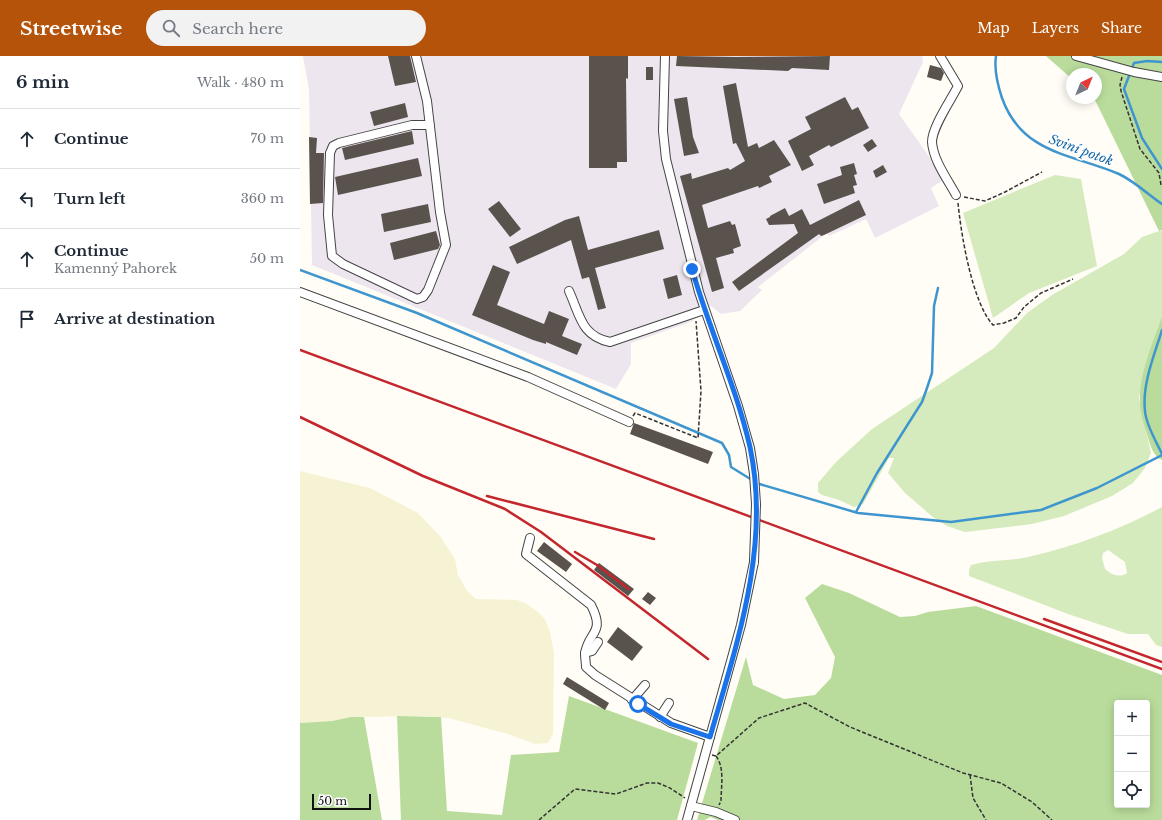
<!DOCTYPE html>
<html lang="en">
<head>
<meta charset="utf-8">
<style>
	body { margin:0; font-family:"Libre Baskerville",serif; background:#f2f2f3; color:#1f2937 }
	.controls { position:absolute; right:12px; bottom:12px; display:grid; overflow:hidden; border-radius:4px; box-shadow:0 2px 10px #0003 }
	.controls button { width:36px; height:36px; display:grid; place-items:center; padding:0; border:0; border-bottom:1px solid #e0e1e3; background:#fff; color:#1f2937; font:20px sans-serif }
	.compass { position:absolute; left:766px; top:12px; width:36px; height:36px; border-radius:50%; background:#fff; box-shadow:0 2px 10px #0003; rotate:43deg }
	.scale { position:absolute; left:12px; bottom:10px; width:59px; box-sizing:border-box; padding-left:4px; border:2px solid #111; border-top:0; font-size:11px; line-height:14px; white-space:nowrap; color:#111; -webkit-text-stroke:3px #fff; paint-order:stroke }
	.stop { position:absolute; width:12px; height:12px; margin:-9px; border:3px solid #1a73e8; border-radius:50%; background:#fff }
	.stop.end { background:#1a73e8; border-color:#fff; box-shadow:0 1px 4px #0008 }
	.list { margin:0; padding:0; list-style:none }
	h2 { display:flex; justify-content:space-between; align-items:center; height:52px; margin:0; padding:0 16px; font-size:17px }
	h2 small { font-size:13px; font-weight:400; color:#747a83 }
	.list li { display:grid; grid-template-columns:26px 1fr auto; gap:12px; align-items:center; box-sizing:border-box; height:60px; padding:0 16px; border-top:1px solid #e0e1e3 }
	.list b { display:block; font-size:15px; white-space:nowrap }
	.list p { margin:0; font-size:13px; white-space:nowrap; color:#747a83 }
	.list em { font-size:13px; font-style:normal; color:#747a83 }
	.icon { flex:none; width:22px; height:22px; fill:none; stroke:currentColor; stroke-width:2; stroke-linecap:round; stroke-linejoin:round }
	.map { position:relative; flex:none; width:862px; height:764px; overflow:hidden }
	header { display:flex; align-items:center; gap:24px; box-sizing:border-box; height:56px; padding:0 20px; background:#b45309; color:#fff }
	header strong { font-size:19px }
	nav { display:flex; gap:22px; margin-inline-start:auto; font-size:14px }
	.search { width:280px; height:36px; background:#f2f2f3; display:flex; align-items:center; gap:10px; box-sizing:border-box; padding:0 14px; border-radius:22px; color:#747a83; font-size:15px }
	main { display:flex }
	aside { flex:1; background:#fff }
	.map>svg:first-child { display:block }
	.industrial { fill:#eee6ef }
	.farmland { fill:#f6f3d4 }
	.green { fill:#d5ebbd; fill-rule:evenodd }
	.forest { fill:#b9dc9c; fill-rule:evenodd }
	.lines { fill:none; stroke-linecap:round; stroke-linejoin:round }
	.stream { stroke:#3f96cf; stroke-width:2.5 }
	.building { fill:#5a524d }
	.minor-casing { stroke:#444; stroke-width:10 }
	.path { stroke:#333; stroke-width:1.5; stroke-dasharray:4 2; stroke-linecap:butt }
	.minor { stroke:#fff; stroke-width:8 }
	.rail { stroke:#c4262e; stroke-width:2.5 }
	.minor-bridge-casing { stroke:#444; stroke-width:10; stroke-linecap:butt }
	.minor-bridge { stroke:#fff; stroke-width:8 }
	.route { stroke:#1a73e8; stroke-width:5 }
	.labels { text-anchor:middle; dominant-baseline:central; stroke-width:4; stroke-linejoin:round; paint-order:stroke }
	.water-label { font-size:13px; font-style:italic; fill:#1768a6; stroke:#fff }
</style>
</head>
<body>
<header>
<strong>Streetwise</strong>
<div class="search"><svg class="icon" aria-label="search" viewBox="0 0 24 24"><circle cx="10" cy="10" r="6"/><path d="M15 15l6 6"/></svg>Search here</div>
<nav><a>Map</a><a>Layers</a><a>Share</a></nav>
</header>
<main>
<aside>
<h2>6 min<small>Walk · 480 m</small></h2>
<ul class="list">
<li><svg class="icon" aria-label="ahead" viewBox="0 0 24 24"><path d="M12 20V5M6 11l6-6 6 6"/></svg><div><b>Continue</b></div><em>70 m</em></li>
<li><svg class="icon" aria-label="left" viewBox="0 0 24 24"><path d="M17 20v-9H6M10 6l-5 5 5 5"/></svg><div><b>Turn left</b></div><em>360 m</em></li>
<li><svg class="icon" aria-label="ahead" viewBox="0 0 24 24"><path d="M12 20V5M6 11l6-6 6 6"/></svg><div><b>Continue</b><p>Kamenný Pahorek</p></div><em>50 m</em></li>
<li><svg class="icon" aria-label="arrive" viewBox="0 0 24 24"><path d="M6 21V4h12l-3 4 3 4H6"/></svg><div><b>Arrive at destination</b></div></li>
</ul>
</aside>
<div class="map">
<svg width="862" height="764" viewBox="0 0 862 764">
	<rect width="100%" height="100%" fill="#fffdf5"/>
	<path class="industrial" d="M3,0H622L623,6L599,58L645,123L631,132L639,150L575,182L566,163L529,180L527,177L458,231L462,234L440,255L421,258L411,250L395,256L393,265L331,287V308L316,333L12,209L9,34Z"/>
	<path class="farmland" d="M0,415L70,432L118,457L140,480L155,503L158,519L167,535L176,543L217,544L227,548L238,556L245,563L250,576L254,597L253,678L248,687L235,688L208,678L148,662L129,660L51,661L32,665L0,667Z"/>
	<g class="green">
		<path d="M755,119L781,123L797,210L729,237L693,262L663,157Z"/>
		<path d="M859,175H862V260L847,304L839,342L851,397L845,412L833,427L812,440L764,460L732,468L665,476L647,470L634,462L605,437L588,417L594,402H589L563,448L554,451L539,444L522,439L518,436V427L536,406L572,373L694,292L727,257L752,239L824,198L842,181Z"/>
		<path d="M862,451V591L856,589L848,578H828L768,558L669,520V514L671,509C687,504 711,505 728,501C775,490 820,474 862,451ZM808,494L825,506L827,517C819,522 812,519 805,513L802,502L803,497Z"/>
	</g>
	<g class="forest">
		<path d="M746,0H862V174L859,175L794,42H796V18H772V23Z"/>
		<path d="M862,260V404C852,399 850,388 847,378C844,368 840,357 840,346C839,317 853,287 862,260Z"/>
		<path d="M522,528L549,537L600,561L615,560L628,556L676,550L862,619V764H418L410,761L405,764H397L446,601L453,629L484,643L515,639L531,622L535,601L505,542ZM817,647H847V749H817Z"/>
		<path d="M269,640L398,687L377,764H101L97,660L141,661L147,755L202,759L211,699L259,696Z"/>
		<path d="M51,661H64L82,764H0V667L32,665Z"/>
	</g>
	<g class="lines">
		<g class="stream">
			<path d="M696,0C694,13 698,30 702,42C722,98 772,98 819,118C834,125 849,139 862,148"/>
			<path d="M862,6L847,5L834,7L824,33L842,82L862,113"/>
			<path d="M0,214L117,257L422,387L429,399L431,411L452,424"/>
			<path d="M862,274C854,300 842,328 845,355C846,369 856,385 862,398"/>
			<path d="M456,427L558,457L651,466L741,454L797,432L862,399"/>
			<path d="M556,456L577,417L622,346L627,332L632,317L634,250L638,232"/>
		</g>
	</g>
	<g class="building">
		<path d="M88,0H110L116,26L95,30Z"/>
		<path d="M289,0H328V23L326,22L327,106H317V112H289Z"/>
		<path d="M377,0L435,1L530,0L529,14L492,12L488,15L376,10Z"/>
		<path d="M630,9L641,12L644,17L641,25L627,21Z"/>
		<rect x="346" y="11" width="7" height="13"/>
		<path d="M436,27L448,91L457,87L459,92L474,84L491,109L469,120L472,126L459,132L458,130L402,149L408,172L430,165L432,169L435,168L441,190L433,193L434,197L416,202L424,232L412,236L380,120L391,117L392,123L428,112L430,114L445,105L436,87L433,88L423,30Z"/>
		<path d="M387,41L393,81L399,97L384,100L374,43Z"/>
		<path d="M545,41L552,54L558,51L569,72L531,91L529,89L509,100L514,109L502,115L488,85L511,73L505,61Z"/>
		<path d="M105,47L108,61L74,70L70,56Z"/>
		<path d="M112,75L114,88L45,104L42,92Z"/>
		<path d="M9,81L17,82L16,97H24L23,147L10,148Z"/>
		<path d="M572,83L577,90L568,96L563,89Z"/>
		<path d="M118,102L122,120L38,139L35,121Z"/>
		<path d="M554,107L557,118L554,119L557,129L553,130L555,137L524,148L517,128L542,119L540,111Z"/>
		<path d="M583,109L587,116L576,122L573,115Z"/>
		<path d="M559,144L566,159L524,179L521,180L519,178L439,235L432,226L498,177L494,168L469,169L466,163L470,161V160L485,152L489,160L502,153L510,169Z"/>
		<path d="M199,145L221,173L210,181L188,153Z"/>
		<path d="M128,148L131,166L84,176L81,158Z"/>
		<path d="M279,160L288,194L359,174L364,193L295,212L306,252L298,254L289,221L282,223L271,184L217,208L209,191L265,164Z"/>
		<path d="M136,175L140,189L138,193L94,204L90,187Z"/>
		<path d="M193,209L210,216L197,249L244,268L249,255L269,263L262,280L282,288L277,299L246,286V288L233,284L172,259Z"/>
		<path d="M377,219L382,239L368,243L363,223Z"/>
		<path d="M334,367L413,396L408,408L330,378Z"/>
		<path d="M244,486L272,508L266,516L237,495Z"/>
		<path d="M299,507L334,533L328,540L294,514Z"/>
		<path d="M348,536L356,542L350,549L342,543Z"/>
		<path d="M318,571L343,591L332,605L307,586Z"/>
		<path d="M267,621L309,647L305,654L263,628Z"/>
	</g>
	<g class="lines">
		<g class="minor-casing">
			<g id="minor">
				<path d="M116,0L127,45L140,156L146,189L128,234L123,241L117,243L43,208L32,200L28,159L30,97L33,90L39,87L112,69H130"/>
				<path d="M365,0L363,75L366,103L399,236L438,350L450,392L454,418"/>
				<path d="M640,0L658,30C651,44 632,71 632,86C633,104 648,124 656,139"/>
				<path d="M776,0L834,16L862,21"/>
				<path d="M269,235C280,259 281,280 310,286L404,254"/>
				<path d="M0,236L228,321L329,366"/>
				<path d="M230,482L226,498L291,549C306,578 288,575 285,598C285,602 286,607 286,611L295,619L371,667L410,681"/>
				<path d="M285,597L292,595L298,586"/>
				<path d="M332,644L345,629"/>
				<path d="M360,661L369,647"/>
				<path d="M391,750L416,756L435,764"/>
				<path d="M387,764L441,569L454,506"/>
			</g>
		</g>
		<g class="path">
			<path d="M822,21L820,29L821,35L840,93L859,117L861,129"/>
			<path d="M664,141L685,145L705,136L742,116"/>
			<path d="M658,147C661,178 672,246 693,269L704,267L716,262L724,251L741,237L773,223"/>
			<path d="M333,360L335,357L398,382L401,335L396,265"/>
			<path d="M412,699L416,700L459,662L505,647L550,671L663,717L701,727L732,746L752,764"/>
			<path d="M416,700C425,712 421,731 421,745L419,749"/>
			<path d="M670,719L673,742L686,764"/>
			<path d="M239,764L275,733L316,738L347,727H358L370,732L385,742"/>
		</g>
		<use href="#minor" class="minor"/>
		<g class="rail">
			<path d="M0,294L862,613"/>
			<path d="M0,361L123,420L205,453L241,476L408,603"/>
			<path d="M187,440L354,483"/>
			<path d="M275,496L297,509L329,533"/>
			<path d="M744,563L862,606"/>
		</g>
		<g class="minor-bridge-casing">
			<path id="minor-bridge" d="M454,418L456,448L454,506"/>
		</g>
		<use href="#minor-bridge" class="minor-bridge"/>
	</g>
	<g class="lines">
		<path class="route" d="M338,648L371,668L410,681C437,587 471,490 450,391C436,330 409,273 392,213"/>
	</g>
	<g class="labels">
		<g class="water-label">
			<text transform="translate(781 94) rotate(20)">Sviní potok</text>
		</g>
	</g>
</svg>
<div class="controls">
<button>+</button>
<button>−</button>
<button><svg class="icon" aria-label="locate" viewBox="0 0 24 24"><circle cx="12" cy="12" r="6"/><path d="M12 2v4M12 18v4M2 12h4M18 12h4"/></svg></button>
</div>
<svg class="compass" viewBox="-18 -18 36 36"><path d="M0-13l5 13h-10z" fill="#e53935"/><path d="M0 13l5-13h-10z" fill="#747a83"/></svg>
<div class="scale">50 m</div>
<div class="stop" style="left:338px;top:648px"></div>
<div class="stop end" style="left:392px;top:213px"></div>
</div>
</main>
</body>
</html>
